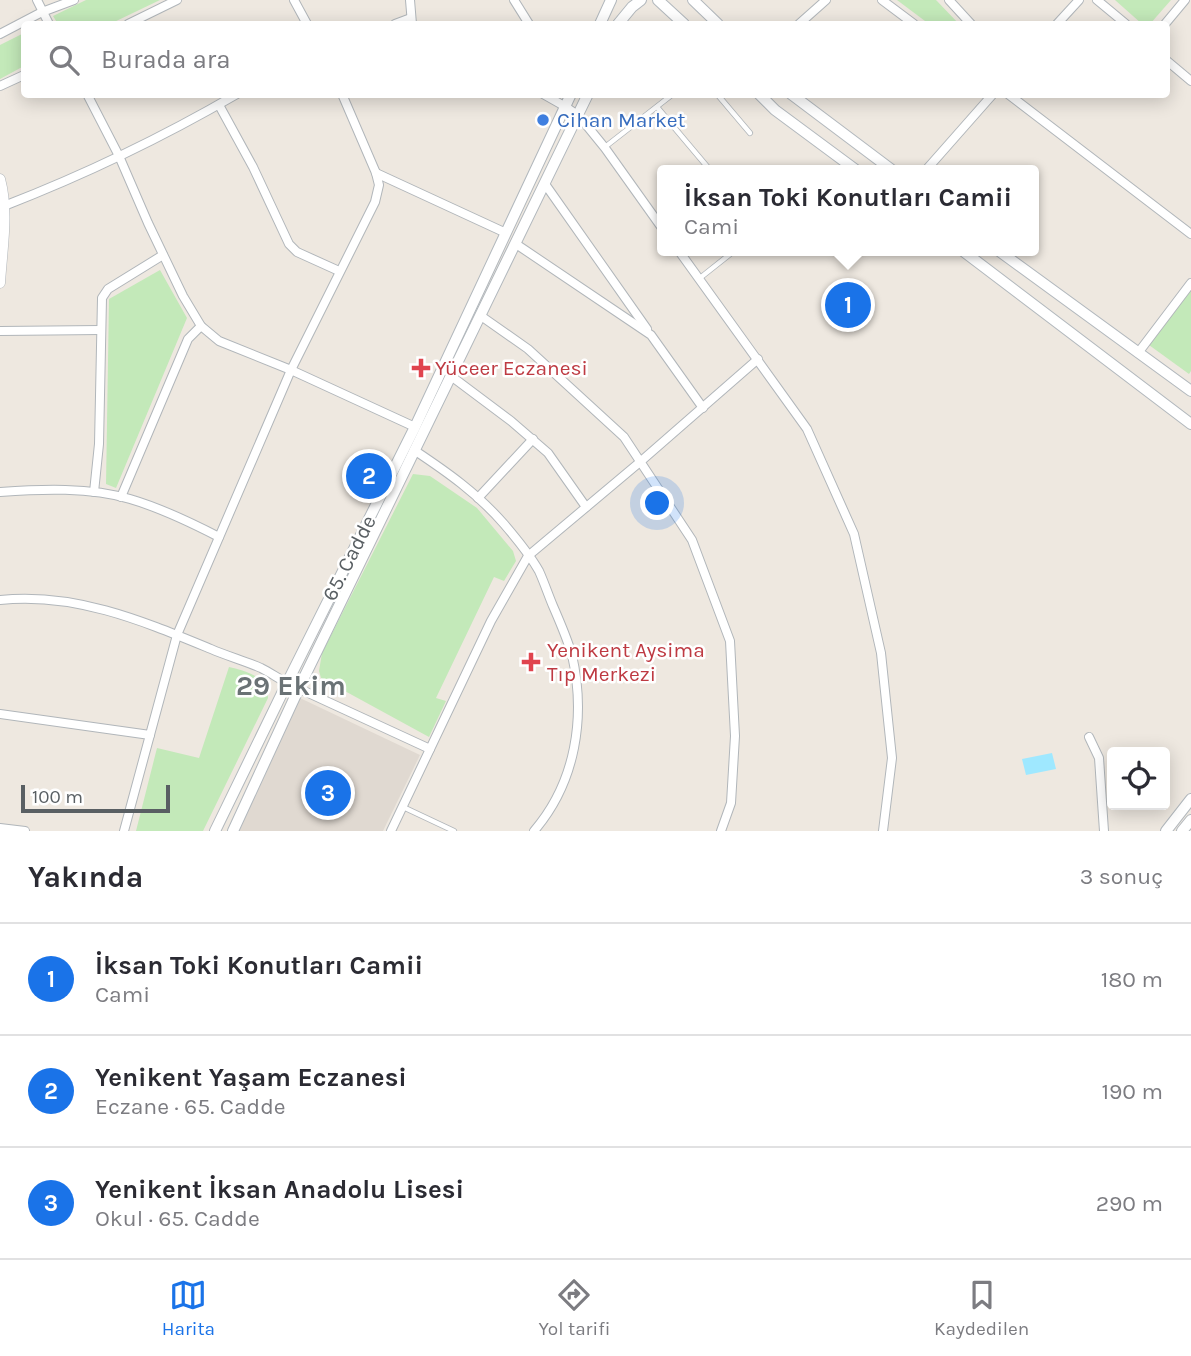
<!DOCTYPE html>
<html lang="tr">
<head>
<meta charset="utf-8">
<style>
	body { margin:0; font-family:Karla,sans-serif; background:#f7f7f7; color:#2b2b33 }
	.controls { position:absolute; right:21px; bottom:21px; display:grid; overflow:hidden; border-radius:7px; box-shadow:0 4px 18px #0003 }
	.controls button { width:63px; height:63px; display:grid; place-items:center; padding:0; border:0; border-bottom:2px solid #e1e1e2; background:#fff; color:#2b2b33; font:35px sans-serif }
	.scale { position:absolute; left:21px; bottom:18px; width:149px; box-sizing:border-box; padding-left:7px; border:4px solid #595f63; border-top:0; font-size:19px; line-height:24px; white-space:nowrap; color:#595f63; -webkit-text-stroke:5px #fff; paint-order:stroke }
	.you { position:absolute; left:658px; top:504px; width:24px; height:24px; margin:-18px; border:5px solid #fff; border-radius:50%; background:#1a73e8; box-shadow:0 0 0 10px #1a73e833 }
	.badge { display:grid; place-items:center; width:46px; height:46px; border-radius:50%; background:#1a73e8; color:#fff; font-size:23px; font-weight:700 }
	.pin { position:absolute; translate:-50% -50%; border:4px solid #fff; box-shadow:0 2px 7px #0006 }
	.popup { position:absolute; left:657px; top:165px; width:382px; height:91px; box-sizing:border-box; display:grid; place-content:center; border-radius:7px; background:#fff; filter:drop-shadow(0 2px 5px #0005); font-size:23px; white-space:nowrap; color:#7c7c81 }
	.popup b { font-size:26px; color:#2b2b33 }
	.popup::after { content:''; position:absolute; left:50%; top:100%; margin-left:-14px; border:14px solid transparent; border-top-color:#fff }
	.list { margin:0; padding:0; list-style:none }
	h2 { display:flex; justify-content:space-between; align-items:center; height:91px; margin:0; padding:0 28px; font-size:30px }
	h2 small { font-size:23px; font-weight:400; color:#7c7c81 }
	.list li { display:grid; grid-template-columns:46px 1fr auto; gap:21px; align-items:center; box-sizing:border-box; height:112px; padding:0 28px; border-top:2px solid #e1e1e2 }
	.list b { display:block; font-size:26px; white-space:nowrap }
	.list p { margin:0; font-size:23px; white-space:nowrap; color:#7c7c81 }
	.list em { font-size:23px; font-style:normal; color:#7c7c81 }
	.icon { flex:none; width:38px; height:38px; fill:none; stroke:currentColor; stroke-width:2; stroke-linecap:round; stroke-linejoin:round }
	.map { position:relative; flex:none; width:1191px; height:831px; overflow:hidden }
	.search { position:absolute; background:#fff; box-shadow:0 4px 18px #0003; left:21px; right:21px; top:21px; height:77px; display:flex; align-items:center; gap:18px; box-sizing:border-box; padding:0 24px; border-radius:7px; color:#7c7c81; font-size:26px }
	.sheet { height:427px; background:#fff }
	nav { display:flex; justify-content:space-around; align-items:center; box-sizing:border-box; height:98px; border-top:2px solid #e1e1e2; background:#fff; font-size:19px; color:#7c7c81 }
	nav a { display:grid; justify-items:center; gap:4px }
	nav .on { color:#1a73e8 }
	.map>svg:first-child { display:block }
	.education { fill:#e0d9d1 }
	.green { fill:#c3e9b9 }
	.water { fill:#9fe8ff }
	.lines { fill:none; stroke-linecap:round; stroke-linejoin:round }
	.service-casing { stroke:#b1b6ba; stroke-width:6 }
	.minor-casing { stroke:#b1b6ba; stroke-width:10 }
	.tertiary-casing { stroke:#b1b6ba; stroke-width:11 }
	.secondary-casing { stroke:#b2b8bd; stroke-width:12 }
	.service { stroke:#fff; stroke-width:4.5 }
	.minor { stroke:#fff; stroke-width:8 }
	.tertiary { stroke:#fff; stroke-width:10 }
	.secondary { stroke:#fff; stroke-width:10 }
	.shop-dot { fill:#3f7fe0; stroke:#fff; stroke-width:2.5 }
	.health-dot { fill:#e0444e; stroke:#fff; stroke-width:2.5 }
	.labels { text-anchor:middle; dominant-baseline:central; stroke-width:5; stroke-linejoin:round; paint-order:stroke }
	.shop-label { font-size:21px; fill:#366cbe; stroke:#fff; text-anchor:start }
	.health-label { font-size:21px; fill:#be3a42; stroke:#fff; text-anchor:start }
	.street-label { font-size:21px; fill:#595f63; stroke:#fff }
	.district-label { font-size:28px; font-weight:bold; fill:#6a7275; stroke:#fff }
</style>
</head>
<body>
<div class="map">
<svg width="1191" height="831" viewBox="0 0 1191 831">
	<rect width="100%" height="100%" fill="#eee8e0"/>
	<path class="education" d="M300,698L420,755L383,831H236Z"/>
	<g class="green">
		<path d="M86,0H160L110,24H58L53,16Z"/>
		<path d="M897,0H936L959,24H929Z"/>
		<path d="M1115,0H1171L1150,24H1142Z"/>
		<path d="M24,33V66L0,79V45Z"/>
		<path d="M160,270L187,318L116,488L106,484L109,299Z"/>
		<path d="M1191,290V371L1189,374L1149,345Z"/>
		<path d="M413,474L430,476L477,508L513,551L516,561L504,581L494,577L436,698L446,701L429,737L321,678L319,671L322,653Z"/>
		<path d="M229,667C241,670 259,674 266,686C267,688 268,695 268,698L203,831H136L157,748L199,758Z"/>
	</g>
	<path class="water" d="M1052,753L1056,769L1026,775L1022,759Z"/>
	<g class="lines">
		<g class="service-casing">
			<g id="service">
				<path d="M717,94L750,133"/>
				<path d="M657,107L710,170"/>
				<path d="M605,147L673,94"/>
				<path d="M700,278L734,251"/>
				<path d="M403,807L454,831"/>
			</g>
		</g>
		<g class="minor-casing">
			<g id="minor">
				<path d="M37,0L49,24"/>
				<path d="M294,0L307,24"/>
				<path d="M410,0L412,24"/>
				<path d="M514,0L529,24"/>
				<path d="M882,0L914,24"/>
				<path d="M949,0L971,24"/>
				<path d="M1097,0L1126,24"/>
				<path d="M128,24L177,0"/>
				<path d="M395,24L411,18"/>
				<path d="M799,24L826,0"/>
				<path d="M1057,24L1079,0"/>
				<path d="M1165,24L1185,0"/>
				<path d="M0,34L42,12L74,0"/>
				<path d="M1166,60L1191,81"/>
				<path d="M0,86L24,75"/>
				<path d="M87,94L119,156L148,223L183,296L201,326L219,341L291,370L415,427"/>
				<path d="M543,94L566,107L579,116L605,148L662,228"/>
				<path d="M1008,94L1191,234"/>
				<path d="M219,105L253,167L289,244L297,252L339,271"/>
				<path d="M926,170L993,94"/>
				<path d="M376,173L506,233"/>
				<path d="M545,184L647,329"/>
				<path d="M4,206C84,175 163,137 237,94"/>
				<path d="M516,244L651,335L703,408"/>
				<path d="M679,251L807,429L854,534L881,653L892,758L883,831"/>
				<path d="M481,316L528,349L624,437L692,540L730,641L735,736L731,803L721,831"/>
				<path d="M0,331L101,330"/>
				<path d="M1138,353L1191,283"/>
				<path d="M451,376L511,421L548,453L586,507"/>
				<path d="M414,450C447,472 477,493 504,524C516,538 530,555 539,571C544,582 548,594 553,606C560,622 567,638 572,655C586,717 576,782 534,831"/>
				<path d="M0,492C41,489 90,487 130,499C161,508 190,522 219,537"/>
				<path d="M94,492L99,444L102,298L108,289L163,255"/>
				<path d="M121,497L188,339L201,326"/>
				<path d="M478,498L533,439"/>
				<path d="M0,600C75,592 143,621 211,649C227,656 245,661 261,668C271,673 279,679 289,684C336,706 383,727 430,749"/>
				<path d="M0,714L150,735"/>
				<path d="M1089,737L1099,758L1104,831"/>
				<path d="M0,828L25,831"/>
				<path d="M124,831L177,635L291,370L375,202L379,185L376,173L342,94"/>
				<path d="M391,831L491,621L528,556L640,462L758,359"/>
			</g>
		</g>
		<g class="tertiary-casing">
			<path id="tertiary" d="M0,179C9,212 2,249 0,283"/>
		</g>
		<g class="secondary-casing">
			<g id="secondary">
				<path d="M658,0L684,24"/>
				<path d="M693,0L718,24"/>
				<path d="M600,24L611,0"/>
				<path d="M618,24L632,7L641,0"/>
				<path d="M759,94L775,110L856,170"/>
				<path d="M791,94L892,170"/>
				<path d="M963,251L1191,424"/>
				<path d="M999,251L1191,391"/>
				<path d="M215,831L287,683L415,427L571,94"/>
				<path d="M233,831L299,688L588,94"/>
				<path d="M1166,831L1191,799"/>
				<path d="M1182,831L1191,820"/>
			</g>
		</g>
		<use href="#service" class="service"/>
		<use href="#minor" class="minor"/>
		<use href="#tertiary" class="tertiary"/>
		<use href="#secondary" class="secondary"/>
	</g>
	<circle class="shop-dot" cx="543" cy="120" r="7"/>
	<g class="health-dot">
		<path d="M417.5 357.5h7v7h7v7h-7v7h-7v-7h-7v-7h7z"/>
		<path d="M527.5 651.5h7v7h7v7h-7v7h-7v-7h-7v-7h7z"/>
	</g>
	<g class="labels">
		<g class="shop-label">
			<text x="557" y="120">Cihan Market</text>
		</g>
		<g class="health-label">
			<text x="435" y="368">Yüceer Eczanesi</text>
			<text x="547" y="650">Yenikent Aysima<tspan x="547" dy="24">Tıp Merkezi</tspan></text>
		</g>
		<g class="street-label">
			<text transform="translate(349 558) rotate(-63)">65. Cadde</text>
		</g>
		<g class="district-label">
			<text x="291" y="685">29 Ekim</text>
		</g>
	</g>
</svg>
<div class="controls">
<button><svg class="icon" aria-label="locate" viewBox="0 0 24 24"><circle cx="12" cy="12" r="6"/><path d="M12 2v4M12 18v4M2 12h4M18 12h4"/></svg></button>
</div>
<div class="scale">100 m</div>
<div class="you"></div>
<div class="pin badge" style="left:848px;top:305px">1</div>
<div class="popup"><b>İksan Toki Konutları Camii</b>Cami</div>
<div class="pin badge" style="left:369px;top:476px">2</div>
<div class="pin badge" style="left:328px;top:793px">3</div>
<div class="search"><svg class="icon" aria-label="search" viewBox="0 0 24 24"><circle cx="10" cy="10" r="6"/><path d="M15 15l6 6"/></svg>Burada ara</div>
</div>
<section class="sheet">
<h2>Yakında<small>3 sonuç</small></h2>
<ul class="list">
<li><span class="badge">1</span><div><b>İksan Toki Konutları Camii</b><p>Cami</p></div><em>180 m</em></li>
<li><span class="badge">2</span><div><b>Yenikent Yaşam Eczanesi</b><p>Eczane · 65. Cadde</p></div><em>190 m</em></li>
<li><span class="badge">3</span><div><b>Yenikent İksan Anadolu Lisesi</b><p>Okul · 65. Cadde</p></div><em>290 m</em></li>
</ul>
</section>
<nav>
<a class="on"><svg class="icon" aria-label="map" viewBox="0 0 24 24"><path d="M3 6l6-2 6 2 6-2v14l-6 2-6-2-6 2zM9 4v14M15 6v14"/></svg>Harita</a>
<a><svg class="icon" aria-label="directions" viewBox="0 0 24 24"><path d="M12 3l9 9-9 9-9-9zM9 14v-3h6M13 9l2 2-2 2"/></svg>Yol tarifi</a>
<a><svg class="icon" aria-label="saved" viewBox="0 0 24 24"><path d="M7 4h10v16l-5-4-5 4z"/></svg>Kaydedilen</a>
</nav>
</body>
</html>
